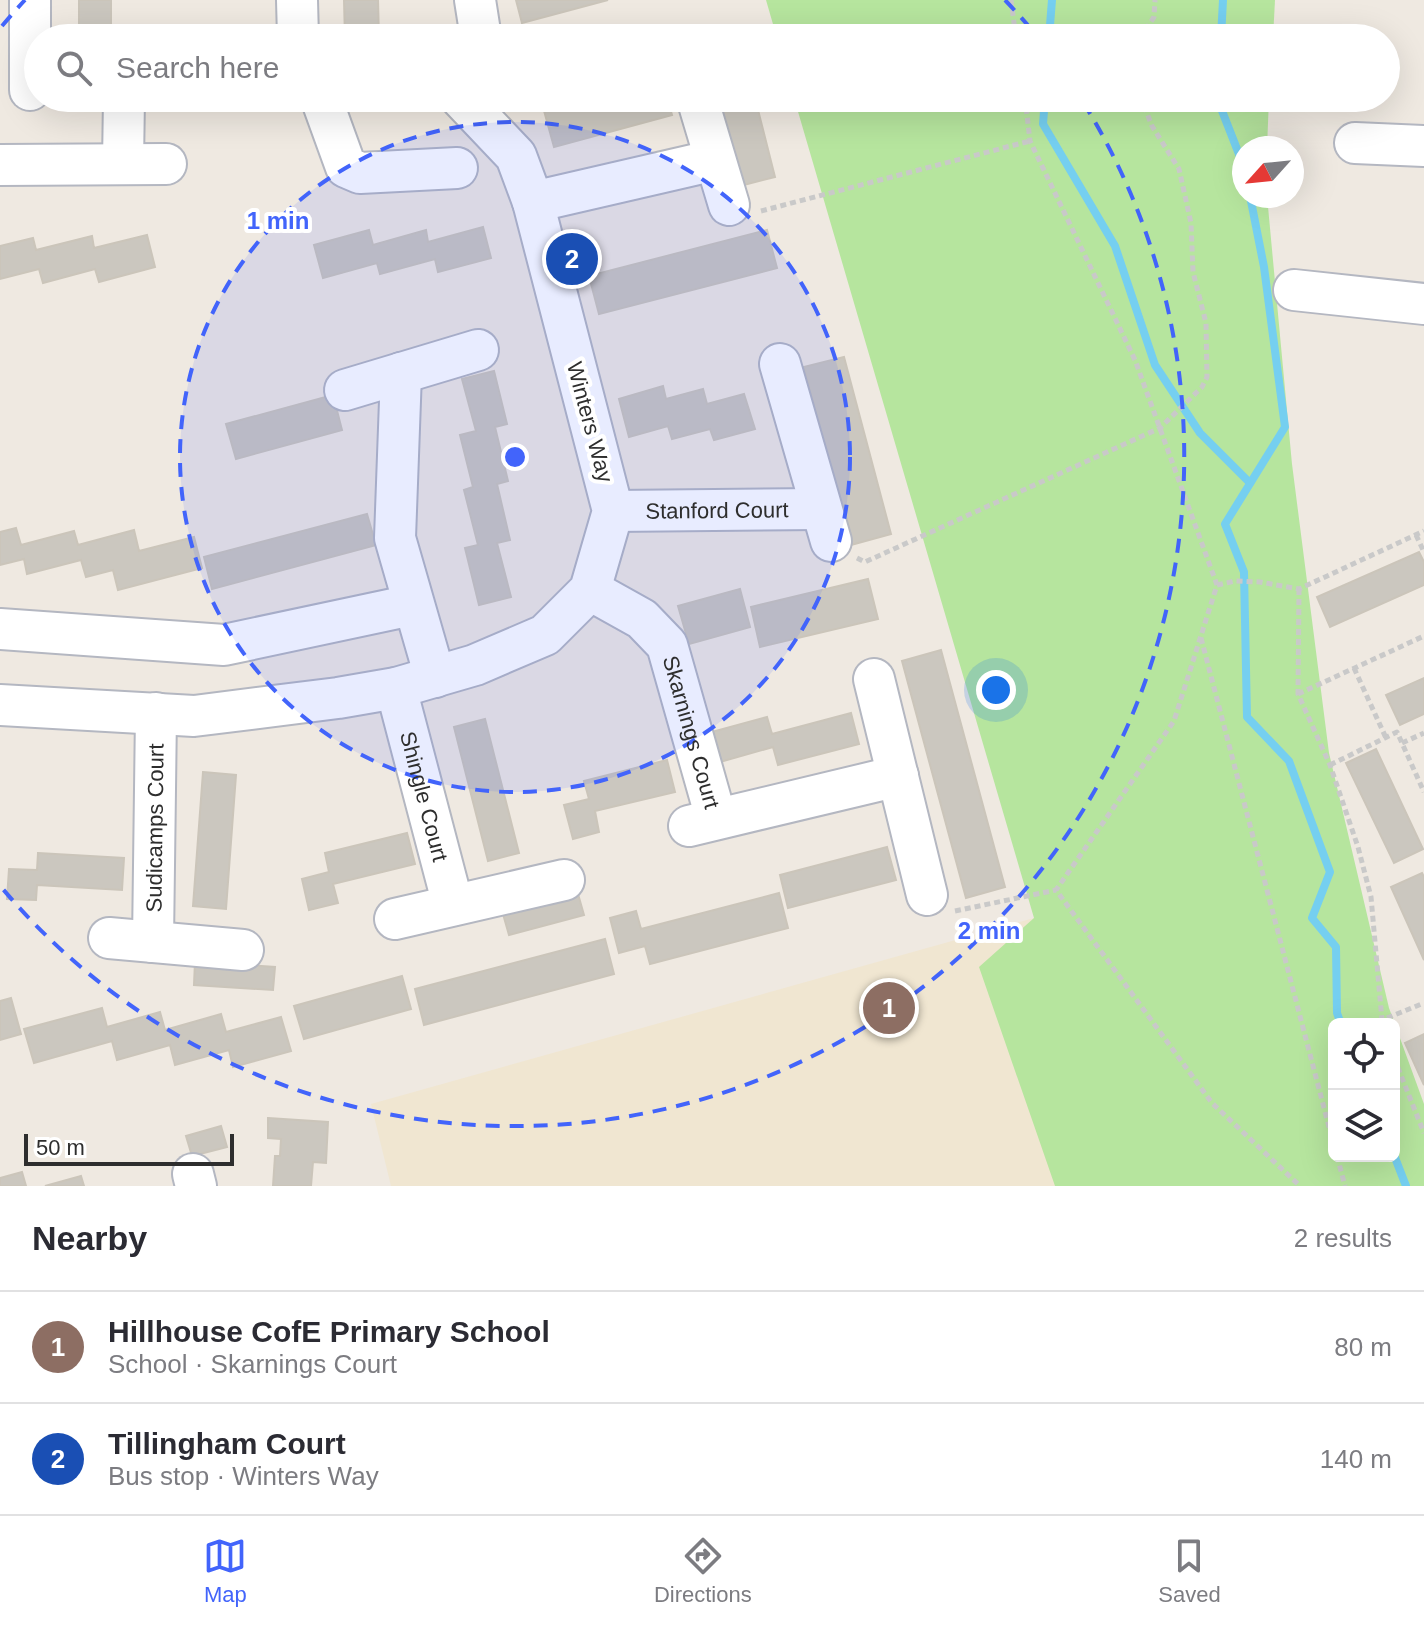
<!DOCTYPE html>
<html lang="en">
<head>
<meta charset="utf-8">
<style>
	body { margin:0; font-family:Arial,sans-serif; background:#f7f7f7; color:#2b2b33 }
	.controls { position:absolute; right:24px; bottom:24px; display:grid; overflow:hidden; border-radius:12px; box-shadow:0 8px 32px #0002 }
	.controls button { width:72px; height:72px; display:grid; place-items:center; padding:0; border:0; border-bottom:2px solid #e1e1e2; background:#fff; color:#2b2b33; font:40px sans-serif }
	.compass { position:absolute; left:1232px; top:136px; width:72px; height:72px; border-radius:50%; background:#fff; box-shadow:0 8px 32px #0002; rotate:243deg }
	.scale { position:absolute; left:24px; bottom:20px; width:210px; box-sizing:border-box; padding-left:8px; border:4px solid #2e2e2e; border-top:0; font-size:22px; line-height:28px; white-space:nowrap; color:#2e2e2e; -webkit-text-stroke:6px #fff; paint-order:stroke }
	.you { position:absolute; left:996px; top:690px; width:28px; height:28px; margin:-20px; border:6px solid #fff; border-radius:50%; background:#1a73e8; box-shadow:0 0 0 12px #1a73e833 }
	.badge { display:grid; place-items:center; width:52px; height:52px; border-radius:50%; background:#4264fb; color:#fff; font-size:26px; font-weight:700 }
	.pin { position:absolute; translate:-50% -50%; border:4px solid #fff; box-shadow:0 2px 8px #0006 }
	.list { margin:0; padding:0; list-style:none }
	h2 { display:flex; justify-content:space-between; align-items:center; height:104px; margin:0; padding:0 32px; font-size:34px }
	h2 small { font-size:26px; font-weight:400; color:#7c7c81 }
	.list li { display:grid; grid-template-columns:52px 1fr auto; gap:24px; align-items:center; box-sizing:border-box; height:112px; padding:0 32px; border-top:2px solid #e1e1e2 }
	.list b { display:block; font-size:30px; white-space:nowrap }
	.list p { margin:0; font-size:26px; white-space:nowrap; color:#7c7c81 }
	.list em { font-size:26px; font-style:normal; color:#7c7c81 }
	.icon { flex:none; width:44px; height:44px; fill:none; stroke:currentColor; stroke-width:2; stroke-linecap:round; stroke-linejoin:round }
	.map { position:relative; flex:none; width:1424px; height:1186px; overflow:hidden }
	.search { position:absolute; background:#fff; box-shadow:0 8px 32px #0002; left:24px; right:24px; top:24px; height:88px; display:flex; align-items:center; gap:20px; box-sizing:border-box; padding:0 28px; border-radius:44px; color:#7c7c81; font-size:30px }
	.sheet { height:328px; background:#fff }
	nav { display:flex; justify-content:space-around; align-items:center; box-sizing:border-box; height:112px; border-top:2px solid #e1e1e2; background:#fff; font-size:22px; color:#7c7c81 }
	nav a { display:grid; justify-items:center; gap:4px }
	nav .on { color:#4264fb }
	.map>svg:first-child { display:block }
	.education { fill:#f0e6d1 }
	.green { fill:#b6e59e; fill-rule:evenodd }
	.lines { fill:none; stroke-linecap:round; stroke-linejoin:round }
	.stream { stroke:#75cff0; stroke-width:8 }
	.building { fill:#cbc7bf; stroke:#cbc5ba; stroke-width:2 }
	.minor-casing { stroke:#b4b7c1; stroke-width:44 }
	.path { stroke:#c9c9c9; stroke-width:5; stroke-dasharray:6 4; stroke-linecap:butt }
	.minor { stroke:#fff; stroke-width:40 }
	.ring { fill:none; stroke:#4264fb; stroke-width:4; stroke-dasharray:14 10 }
	.labels { text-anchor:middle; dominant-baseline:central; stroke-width:8; stroke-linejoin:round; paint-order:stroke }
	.street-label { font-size:22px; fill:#2e2e2e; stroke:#fff }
	.centre { fill:#4264fb; stroke:#fff; stroke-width:4 }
	.ring-label { font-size:24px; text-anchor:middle; font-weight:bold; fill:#4264fb; stroke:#fff; stroke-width:8; stroke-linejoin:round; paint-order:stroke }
</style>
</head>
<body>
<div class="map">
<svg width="1424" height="1186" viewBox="0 0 1424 1186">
	<rect width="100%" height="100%" fill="#efe9e1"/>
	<path class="education" d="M1034,918L1125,1186H391L371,1104Z"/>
	<g class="green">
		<path d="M766,0H1275L1273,38H777Z"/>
		<path d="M794,98H1269L1267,148H1244V196H1267L1292,464L1329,753L1389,1008L1424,1104V1186H1055L979,967L1034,918ZM1334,1024H1394V1156H1334Z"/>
	</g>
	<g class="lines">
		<g class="stream">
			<path d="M1049,38L1052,0"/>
			<path d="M1221,38L1223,0"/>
			<path d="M1045,98L1043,124L1115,246L1155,365L1200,433L1250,483"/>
			<path d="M1217,98L1244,167"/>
			<path d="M1250,196L1264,267L1285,427L1225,524L1244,572L1247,717L1289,761L1330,872L1312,918L1336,947L1337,1013L1341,1024"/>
			<path d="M1394,1155L1406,1186"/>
		</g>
	</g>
	<g class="building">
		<rect x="79" y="0" width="32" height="38"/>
		<path d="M344,0H378L379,38H345Z"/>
		<path d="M516,0H608L522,23Z"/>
		<path d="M578,98H667L672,115L554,147L543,107Z"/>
		<path d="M713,98H755L775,177L736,187Z"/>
		<path d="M483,227L491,258L438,272L435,259L380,274L377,263L323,278L314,245L369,230L373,245L426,230L428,242Z"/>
		<path d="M767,230L777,268L599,314L589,276Z"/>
		<path d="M147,235L155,267L99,282L95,269L43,283L39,269L0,279V246L33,238L36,250L92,236L94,248Z"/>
		<path d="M844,357L891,534L851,545L804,367Z"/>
		<path d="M494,371L507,424L495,427L508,481L497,484L510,540L497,543L511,597L479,605L465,548L478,545L464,490L473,487L460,435L476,431L462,379Z"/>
		<path d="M663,386L666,399L703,389L707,404L744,394L755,429L714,440L710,429L672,439L668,426L629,437L619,399Z"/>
		<path d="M333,395L342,430L236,459L226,424Z"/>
		<path d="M367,514L376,545L212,589L204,557Z"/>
		<path d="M16,528L21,545L74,531L78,545L134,530L139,551L194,537L202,568L118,590L113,570L86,577L81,560L27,574L24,559L0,565V532Z"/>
		<path d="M1419,552L1424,562V585L1330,627L1317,597Z"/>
		<path d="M868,579L878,619L760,647L751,607Z"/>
		<path d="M740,589L750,627L689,644L678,606Z"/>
		<path d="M941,650L1005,887L966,898L902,661Z"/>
		<path d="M1424,678V714L1400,725L1386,695Z"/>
		<path d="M851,713L859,744L778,765L773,747L720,762L712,732L767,717L772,734Z"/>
		<path d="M485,719L519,853L488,861L454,727Z"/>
		<path d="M1376,749L1423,849L1394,863L1346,763Z"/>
		<path d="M667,760L675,792L595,811L599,832L573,839L564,805L589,799L584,781Z"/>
		<path d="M203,772L236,775L226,909L193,906Z"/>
		<path d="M407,833L415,864L333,884L338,903L309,910L302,879L329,872L325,853Z"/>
		<path d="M887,847L896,880L788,908L780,875Z"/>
		<path d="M38,853L124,858L122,890L37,885L36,900L7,899L9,869L37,870Z"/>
		<path d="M1422,873L1424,877V960L1391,887Z"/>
		<path d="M779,893L788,928L650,964L645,946L619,953L610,918L636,911L641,929Z"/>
		<path d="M578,894L584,915L509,935L503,914Z"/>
		<path d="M605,939L614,974L424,1025L415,989Z"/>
		<path d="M195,961L275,967L273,990L194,985Z"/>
		<path d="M402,976L411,1009L304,1039L294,1006Z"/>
		<path d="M11,998L21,1034L0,1040V1001Z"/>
		<path d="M102,1008L107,1027L160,1012L165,1030L221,1014L226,1032L281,1017L291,1051L233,1067L229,1050L175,1065L170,1045L117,1060L112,1041L34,1063L24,1029Z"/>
		<path d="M1424,1034V1085L1405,1043Z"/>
		<path d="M268,1118L328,1122L326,1163L313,1162L311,1186H273L275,1156H280L281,1139L268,1138Z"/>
		<path d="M221,1126L227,1147L192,1156L186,1136Z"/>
		<path d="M22,1172L26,1186H0V1178Z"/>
		<path d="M81,1176L84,1186H45Z"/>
	</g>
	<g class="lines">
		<g class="minor-casing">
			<g id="minor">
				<path d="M30,0V90"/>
				<path d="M297,0L298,38"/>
				<path d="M475,0L481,38"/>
				<path d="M321,98L346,167L360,173L457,168"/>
				<path d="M697,98L729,205"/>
				<path d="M1355,143L1424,146"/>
				<path d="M123,163L124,98"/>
				<path d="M0,165L166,164"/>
				<path d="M533,202L715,160"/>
				<path d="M1294,290L1424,304"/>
				<path d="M780,364L831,541"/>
				<path d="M401,373L395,538L435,677"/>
				<path d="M345,390L478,350"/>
				<path id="s1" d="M613,511L820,509"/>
				<path id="s2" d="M590,590L642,619L667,645L716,818"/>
				<path d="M0,629L224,645L412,605"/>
				<path d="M874,679L927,895"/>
				<path id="s3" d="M396,688L453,905"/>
				<path d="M0,705L194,716L338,698L396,688L475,665L545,635L590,590L613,511L533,202L516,156L461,98"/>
				<path d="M689,826L898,776"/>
				<path d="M395,919L564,880"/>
				<path d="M109,938L243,950"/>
				<path id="s4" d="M153,942L156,713"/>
				<path d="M193,1174L196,1186"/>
			</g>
		</g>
		<g class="path">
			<path d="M1011,0L1016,38"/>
			<path d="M1140,38L1154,17L1155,0"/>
			<path d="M1025,98L1030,141L1135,360L1217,585L1174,721L1056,890L1212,1103L1300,1186"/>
			<path d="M761,211L1030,141"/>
			<path d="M1416,535L1424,552"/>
			<path d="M857,558L865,562L1160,428L1202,387L1207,377L1206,323L1193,272L1191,223L1179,169L1152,126L1141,98"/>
			<path d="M1217,585L1235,581L1260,582L1299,589L1424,531"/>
			<path d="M1299,589L1298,694L1330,765L1358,847L1371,897L1382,1020L1424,1003"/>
			<path d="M1201,638L1334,1146"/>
			<path d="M1354,668L1386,738"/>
			<path d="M1298,694L1424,636"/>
			<path d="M1402,743L1424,733"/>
			<path d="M1330,765L1397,732L1424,792"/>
			<path d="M955,911L1056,890"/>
			<path d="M1394,1058L1424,1133"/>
			<path d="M1337,1156L1345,1186"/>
		</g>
		<use href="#minor" class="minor"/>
	</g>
	<circle cx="515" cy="457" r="335" fill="#4264fb" fill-opacity=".12"/>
	<g class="ring">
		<circle cx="515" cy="457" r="335"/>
		<path d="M2 26A670 670 0 0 1 25 0M1005 0A670 670 0 0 1 1036 35M1083 102A670 670 0 0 1 2 888"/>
	</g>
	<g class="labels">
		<g class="street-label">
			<text transform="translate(590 422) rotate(75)">Winters Way</text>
			<text stroke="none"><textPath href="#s1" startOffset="104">Stanford Court</textPath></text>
			<text stroke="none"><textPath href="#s2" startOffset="186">Skarnings Court</textPath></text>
			<text stroke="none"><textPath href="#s3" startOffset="112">Shingle Court</textPath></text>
			<text stroke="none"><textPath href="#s4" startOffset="114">Sudicamps Court</textPath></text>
		</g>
	</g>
	<circle cx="515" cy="457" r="12" class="centre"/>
	<g class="ring-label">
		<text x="278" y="229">1 min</text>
		<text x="989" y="939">2 min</text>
	</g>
</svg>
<div class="controls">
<button><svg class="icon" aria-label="locate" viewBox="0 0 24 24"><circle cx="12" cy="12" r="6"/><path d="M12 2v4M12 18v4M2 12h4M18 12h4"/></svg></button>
<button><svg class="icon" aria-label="layers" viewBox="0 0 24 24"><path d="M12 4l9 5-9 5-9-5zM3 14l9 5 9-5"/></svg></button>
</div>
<svg class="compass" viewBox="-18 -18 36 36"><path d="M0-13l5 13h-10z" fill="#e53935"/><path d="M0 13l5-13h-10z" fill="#7c7c81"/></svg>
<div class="scale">50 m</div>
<div class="you"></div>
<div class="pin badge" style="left:889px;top:1008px;background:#8d6e63">1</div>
<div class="pin badge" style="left:572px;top:259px;background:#1a4fb4">2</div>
<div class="search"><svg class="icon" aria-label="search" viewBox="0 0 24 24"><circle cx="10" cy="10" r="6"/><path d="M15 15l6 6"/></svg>Search here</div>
</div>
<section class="sheet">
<h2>Nearby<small>2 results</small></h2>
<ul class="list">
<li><span class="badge" style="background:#8d6e63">1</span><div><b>Hillhouse CofE Primary School</b><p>School · Skarnings Court</p></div><em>80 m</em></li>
<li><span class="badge" style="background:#1a4fb4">2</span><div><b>Tillingham Court</b><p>Bus stop · Winters Way</p></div><em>140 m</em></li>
</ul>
</section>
<nav>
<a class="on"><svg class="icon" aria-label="map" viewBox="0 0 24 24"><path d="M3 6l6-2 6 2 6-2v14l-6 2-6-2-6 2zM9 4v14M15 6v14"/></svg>Map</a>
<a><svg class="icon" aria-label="directions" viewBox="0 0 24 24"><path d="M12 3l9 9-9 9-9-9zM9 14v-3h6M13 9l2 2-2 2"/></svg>Directions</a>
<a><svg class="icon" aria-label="saved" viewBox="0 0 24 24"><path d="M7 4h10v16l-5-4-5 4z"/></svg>Saved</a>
</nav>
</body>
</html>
